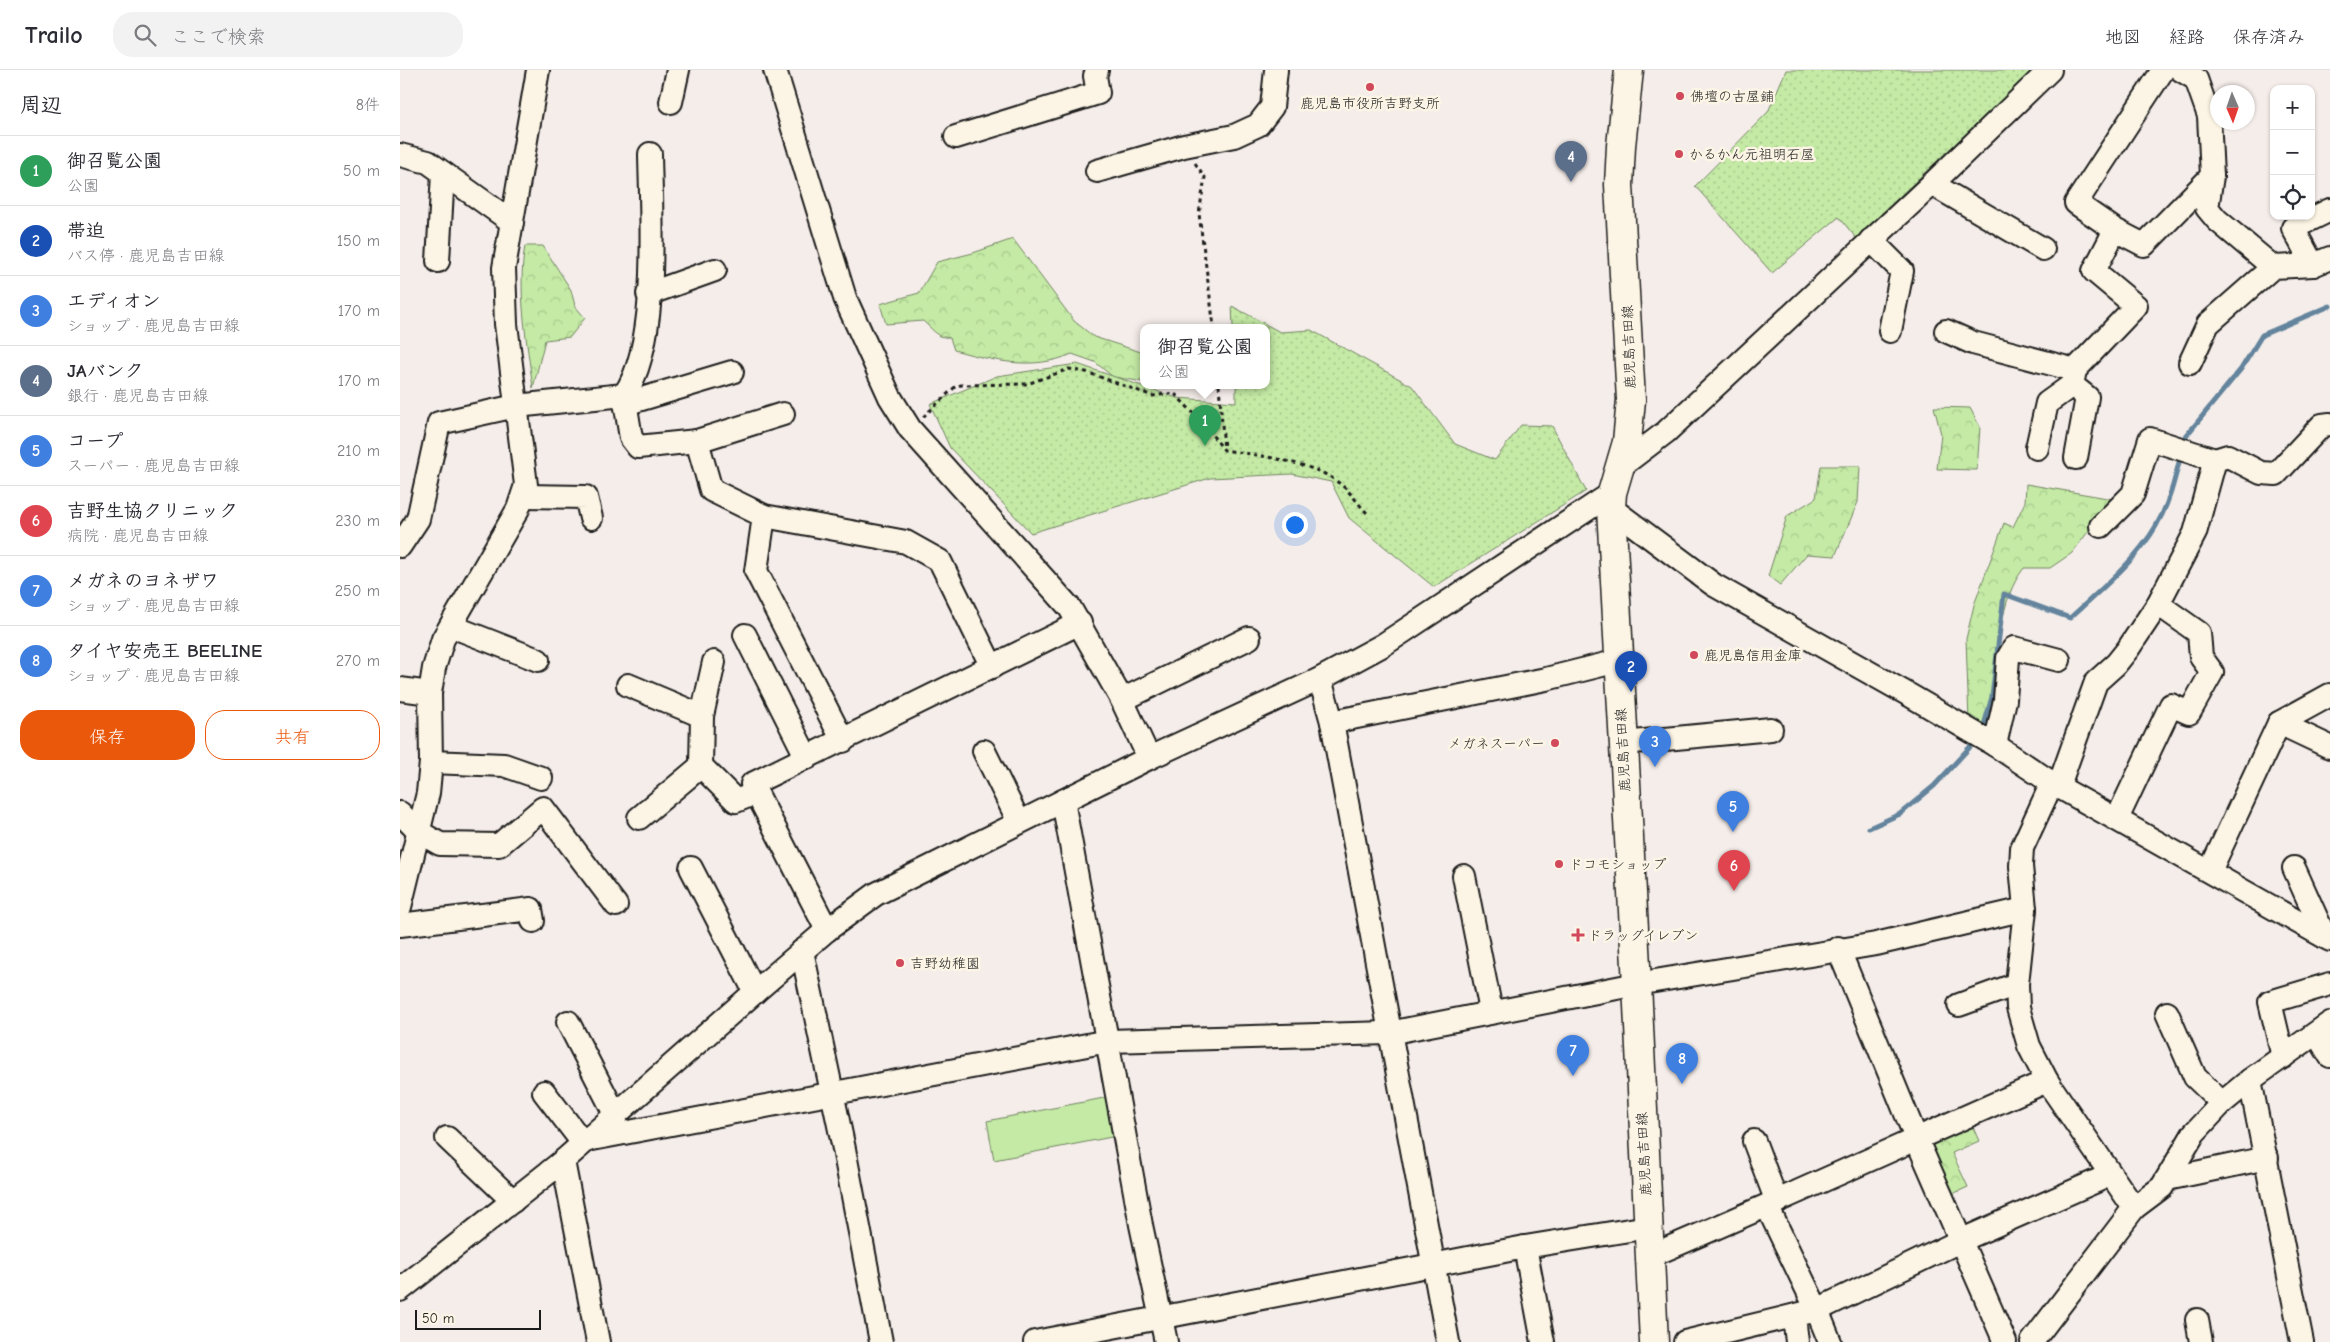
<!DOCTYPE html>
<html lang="ja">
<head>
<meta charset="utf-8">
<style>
	body { margin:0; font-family:"Comic Neue","Klee One",sans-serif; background:#f2f2f3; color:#2b2b33 }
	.controls { position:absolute; right:15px; top:15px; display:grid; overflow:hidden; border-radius:10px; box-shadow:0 1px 4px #0004 }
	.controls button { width:45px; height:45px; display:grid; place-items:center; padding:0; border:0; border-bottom:1px solid #e1e1e2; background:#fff; color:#2b2b33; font:25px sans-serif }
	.compass { position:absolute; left:1810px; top:15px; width:45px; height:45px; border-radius:50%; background:#fff; box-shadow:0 1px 4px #0004; rotate:178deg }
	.scale { position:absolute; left:15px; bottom:12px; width:126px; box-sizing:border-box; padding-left:5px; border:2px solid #1c1c1c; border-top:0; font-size:14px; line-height:18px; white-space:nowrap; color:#1c1c1c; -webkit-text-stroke:4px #fcf5e5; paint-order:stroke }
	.you { position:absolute; left:894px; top:454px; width:18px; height:18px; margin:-12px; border:4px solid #fff; border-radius:50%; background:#1a73e8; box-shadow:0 0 0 8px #1a73e833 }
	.badge { display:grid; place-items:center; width:32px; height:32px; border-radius:50%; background:#ea580c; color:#fff; font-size:16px; font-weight:700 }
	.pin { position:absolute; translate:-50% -41px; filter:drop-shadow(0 1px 2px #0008) }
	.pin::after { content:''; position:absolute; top:26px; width:18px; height:15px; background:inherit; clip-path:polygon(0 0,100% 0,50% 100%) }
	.popup { position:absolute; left:740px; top:254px; width:130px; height:65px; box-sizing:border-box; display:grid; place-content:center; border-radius:10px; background:#fff; filter:drop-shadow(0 1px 4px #0005); font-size:16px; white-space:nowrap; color:#7c7c81 }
	.popup b { font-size:19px; color:#2b2b33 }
	.popup::after { content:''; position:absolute; left:50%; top:100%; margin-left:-10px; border:10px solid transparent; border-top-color:#fff }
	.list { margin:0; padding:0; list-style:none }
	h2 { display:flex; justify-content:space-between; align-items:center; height:65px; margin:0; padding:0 20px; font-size:21px }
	h2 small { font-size:16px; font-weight:400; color:#7c7c81 }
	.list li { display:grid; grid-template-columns:32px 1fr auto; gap:15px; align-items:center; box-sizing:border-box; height:70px; padding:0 20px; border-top:1px solid #e1e1e2 }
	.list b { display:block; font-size:19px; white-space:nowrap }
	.list p { margin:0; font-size:16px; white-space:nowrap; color:#7c7c81 }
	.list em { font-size:16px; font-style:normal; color:#7c7c81 }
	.actions { display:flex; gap:10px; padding:15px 20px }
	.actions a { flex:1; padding:11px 0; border:1px solid #ea580c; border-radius:20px; text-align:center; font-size:18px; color:#ea580c }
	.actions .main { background:#ea580c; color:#fff }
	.icon { flex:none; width:28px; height:28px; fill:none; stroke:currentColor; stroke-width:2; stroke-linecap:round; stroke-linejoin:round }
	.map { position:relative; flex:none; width:1930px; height:1272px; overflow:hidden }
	header { display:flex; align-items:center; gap:30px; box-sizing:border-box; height:70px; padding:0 25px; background:#fff; border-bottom:1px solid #e1e1e2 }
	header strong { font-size:24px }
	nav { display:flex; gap:28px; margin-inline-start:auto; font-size:18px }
	.search { width:350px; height:45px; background:#f2f2f3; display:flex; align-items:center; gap:12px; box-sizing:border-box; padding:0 18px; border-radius:20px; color:#7c7c81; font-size:19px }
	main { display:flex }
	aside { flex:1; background:#fff }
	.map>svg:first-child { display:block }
	.grass { fill:#c4eaa5; stroke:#708360 }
	.forest { fill:url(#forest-crowns); stroke:#708360 }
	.park { fill:url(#park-dots); stroke:#708360 }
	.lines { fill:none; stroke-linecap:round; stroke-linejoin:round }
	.stream { stroke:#63849c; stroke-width:5 }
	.minor-casing { stroke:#1c1c1c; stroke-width:26 }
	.major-casing { stroke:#1c1c1c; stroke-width:31 }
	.path { stroke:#1c1c1c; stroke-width:3; stroke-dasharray:4 4; stroke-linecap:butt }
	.minor { stroke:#fcf5e5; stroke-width:22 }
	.major { stroke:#fcf5e5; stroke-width:28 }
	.poi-dot { fill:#d1495b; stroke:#fcf5e5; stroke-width:2 }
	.labels { text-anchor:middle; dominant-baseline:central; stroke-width:5; stroke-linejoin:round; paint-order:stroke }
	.poi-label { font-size:14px; fill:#1c1c1c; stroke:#fcf5e5; text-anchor:start }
	.street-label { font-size:14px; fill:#1c1c1c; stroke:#fcf5e5 }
</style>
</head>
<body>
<header>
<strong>Trailo</strong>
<div class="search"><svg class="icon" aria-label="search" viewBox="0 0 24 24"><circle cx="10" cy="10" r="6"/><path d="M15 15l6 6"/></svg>ここで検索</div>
<nav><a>地図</a><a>経路</a><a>保存済み</a></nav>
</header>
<main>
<aside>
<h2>周辺<small>8件</small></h2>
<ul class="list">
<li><span class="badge" style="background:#2e9e5b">1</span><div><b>御召覧公園</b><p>公園</p></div><em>50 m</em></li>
<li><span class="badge" style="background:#1a4fb4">2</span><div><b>帯迫</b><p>バス停 · 鹿児島吉田線</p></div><em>150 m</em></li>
<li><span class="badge" style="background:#3f7fe0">3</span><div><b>エディオン</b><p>ショップ · 鹿児島吉田線</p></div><em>170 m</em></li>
<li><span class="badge" style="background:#5c6f8a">4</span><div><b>JAバンク</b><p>銀行 · 鹿児島吉田線</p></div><em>170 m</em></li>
<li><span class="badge" style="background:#3f7fe0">5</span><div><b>コープ</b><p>スーパー · 鹿児島吉田線</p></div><em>210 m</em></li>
<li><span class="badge" style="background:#e0444e">6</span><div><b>吉野生協クリニック</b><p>病院 · 鹿児島吉田線</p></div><em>230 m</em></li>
<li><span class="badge" style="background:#3f7fe0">7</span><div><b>メガネのヨネザワ</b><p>ショップ · 鹿児島吉田線</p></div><em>250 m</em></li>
<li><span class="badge" style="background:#3f7fe0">8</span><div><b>タイヤ安売王 BEELINE</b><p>ショップ · 鹿児島吉田線</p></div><em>270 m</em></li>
</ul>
<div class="actions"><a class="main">保存</a><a>共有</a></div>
</aside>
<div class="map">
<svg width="1930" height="1272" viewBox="0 0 1930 1272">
	<defs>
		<pattern id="forest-crowns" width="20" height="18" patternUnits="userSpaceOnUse" patternTransform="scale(1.25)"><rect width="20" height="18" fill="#c4eaa5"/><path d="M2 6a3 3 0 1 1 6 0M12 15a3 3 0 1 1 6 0" fill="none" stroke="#a8c88d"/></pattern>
		<pattern id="park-dots" width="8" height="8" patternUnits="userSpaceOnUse" patternTransform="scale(1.25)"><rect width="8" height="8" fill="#c4eaa5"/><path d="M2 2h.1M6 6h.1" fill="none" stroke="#a8c88d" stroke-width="1.8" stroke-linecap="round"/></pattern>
	</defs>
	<rect width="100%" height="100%" fill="#f5edea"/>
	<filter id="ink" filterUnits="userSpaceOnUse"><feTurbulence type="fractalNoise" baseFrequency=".02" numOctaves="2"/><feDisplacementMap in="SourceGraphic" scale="10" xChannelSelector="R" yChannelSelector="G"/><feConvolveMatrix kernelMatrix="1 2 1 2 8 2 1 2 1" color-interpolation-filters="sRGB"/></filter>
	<g filter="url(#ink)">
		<path class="grass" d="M714,1026L722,1065L594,1090L587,1051Z"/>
		<g class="forest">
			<path d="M613,169L674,251L694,267L744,283V312L713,307L695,292L672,284C633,301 594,291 554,280L550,268L539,266L523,251L486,254L480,234L519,223L537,192L573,183Z"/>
			<path d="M125,176H143L171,220L175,236L185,248L170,267L145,270L133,318C127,272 117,222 125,176Z"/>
			<path d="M1534,337L1570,338L1580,357L1577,400L1537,399L1541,364Z"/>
			<path d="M1421,396H1460L1458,432L1435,486L1407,484L1380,515L1368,506L1387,446L1416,428Z"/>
			<path d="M1626,414L1713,429L1672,483L1650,498H1624C1599,530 1600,575 1595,614C1593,629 1589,645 1587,660L1569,652L1566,569L1574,535L1604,453L1613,457L1625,432Z"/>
			<path d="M1571,1053L1579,1071L1552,1083L1568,1117L1548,1126L1525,1072Z"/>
		</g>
		<g class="park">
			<path d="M1386,0H1633L1456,168L1439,147L1372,203L1295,116L1368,42Z"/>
			<path d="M832,236L880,262L911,260L1012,316L1055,374L1095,390L1121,355L1152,356L1186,421L1034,517L949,448L931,412L892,404L810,408L631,463L550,378L530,334L597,306L677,294L777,328L836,332V315H866V257H833Z"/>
		</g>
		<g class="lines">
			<g class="stream">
				<path d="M1784,374L1786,366L1804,344L1841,299L1862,265L1930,236"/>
				<path d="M1585,652L1592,627L1604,524L1670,548C1699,521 1736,491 1756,456C1769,434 1775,409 1781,384"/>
				<path d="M1469,758L1500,744L1534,716L1570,677"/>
			</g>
			<g class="minor-casing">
				<g id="minor">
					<path d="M375,0L445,228L490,327L510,359L670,538L722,630L749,688"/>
					<path d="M1763,0L1676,133L1715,160L1744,175L1812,106"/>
					<path d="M1781,0L1796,9L1809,46L1812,106L1807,138L1817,150L1873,197"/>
					<path d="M271,32L278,0"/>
					<path d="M556,67L698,23L695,6L697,0"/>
					<path d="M0,85L28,92L112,152"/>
					<path d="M697,101L784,76L834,66L858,55L872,37L876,0"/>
					<path d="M1532,114L1643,179"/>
					<path d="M1471,170L1502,201L1490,261"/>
					<path d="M38,191L43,103"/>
					<path d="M1913,195L1893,158L1930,140"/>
					<path d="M248,224L315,200"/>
					<path d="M1546,261L1573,273L1675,300L1736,236L1694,201L1715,160"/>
					<path d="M1790,293L1808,254L1873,197L1913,195L1930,188"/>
					<path d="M1675,300L1672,315L1687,327L1676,388"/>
					<path d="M224,325L231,368L238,377L297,371L311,420L364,446L506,472L540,491L592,597"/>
					<path d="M225,334L332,302"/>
					<path d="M297,371L383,344"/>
					<path d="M1637,378L1647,333L1672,315"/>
					<path d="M1220,397L1266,362L1532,114L1650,0"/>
					<path d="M124,426L186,427L191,448"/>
					<path d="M1211,438L1314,515L1511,626L1595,675L1652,713L1930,870"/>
					<path d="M364,446L356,501L443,671"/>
					<path d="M1701,456L1733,424L1750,369L1815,390"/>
					<path d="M0,476L18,449L39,353L116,336L224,325C260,275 251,146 250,84"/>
					<path d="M51,556L138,590"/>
					<path d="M345,565L407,688"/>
					<path d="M314,592L302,646L301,696L336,731L356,723"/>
					<path d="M920,609L932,652L1048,1272"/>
					<path d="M228,615L302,646"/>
					<path d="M0,619L30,623"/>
					<path d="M722,630L849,568"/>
					<path d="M932,652L1146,609L1218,591"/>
					<path d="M1879,653L1930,677"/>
					<path d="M1223,673L1371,659"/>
					<path d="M1595,675L1605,630L1608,588L1614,578L1659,590"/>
					<path d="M584,681L619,752"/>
					<path d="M31,692L104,695L141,708"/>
					<path d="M663,731L741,1155L766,1272"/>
					<path d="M0,743L19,762L40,774L99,775L143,738L216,835"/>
					<path d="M239,748L301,696"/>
					<path d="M1717,749L1771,635L1789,643L1812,602L1801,587L1799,563L1758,534"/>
					<path d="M291,798L355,922"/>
					<path d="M1894,798L1925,867"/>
					<path d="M1810,801L1879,653L1930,625"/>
					<path d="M1064,806L1091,941"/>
					<path d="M0,837L28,723L31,692L30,623L34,598L43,569L118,439L126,415L106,254L104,198L138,0"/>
					<path d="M0,855L131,839L133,851"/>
					<path d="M427,860L352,714L680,553"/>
					<path d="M1438,878L1516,1068L1605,1272"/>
					<path d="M402,881L444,1079L481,1272"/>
					<path d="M1559,935L1617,914"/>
					<path d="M1767,943L1795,1007L1822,1033"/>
					<path d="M168,952L216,1046"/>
					<path d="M1917,964L1930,986"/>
					<path d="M1883,987L1870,932L1930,914"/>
					<path d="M1850,1010L1902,1272"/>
					<path d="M144,1022L183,1073"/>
					<path d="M47,1068L113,1131"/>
					<path d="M187,1070L708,971L989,963L1237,914L1476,874L1625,839"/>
					<path d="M1354,1071L1377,1132"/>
					<path d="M163,1091L198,1272"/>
					<path d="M1767,1109L1867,1088"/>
					<path d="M1367,1136L1417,1240L1430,1272"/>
					<path d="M1734,1138L1647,1011L1629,976L1618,938L1617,914L1625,839L1621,796L1622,778L1652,713L1662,707L1696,612L1716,594L1728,579L1758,534L1795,463L1815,390L1828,386L1861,403L1876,404L1922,355L1930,354"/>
					<path d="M1125,1177L1143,1272"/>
					<path d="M1250,1186C1383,1130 1514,1069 1647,1011"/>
					<path d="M0,1220L163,1091L355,922L427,860L476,824L749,688L920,609L983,575L1212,423"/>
					<path d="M1394,1246L1397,1272"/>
					<path d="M1797,1250L1801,1272"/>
					<path d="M635,1272L1125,1177L1248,1157"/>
					<path d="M1285,1272L1417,1240L1562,1170L1710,1105"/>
					<path d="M1632,1272L1734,1138L1762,1117L1794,1063L1822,1033L1850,1010L1930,953"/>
				</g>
			</g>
			<g class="major-casing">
				<path id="major" d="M1229,0L1221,76L1219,115L1231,330L1227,372L1212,423L1211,438L1237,914L1254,1272"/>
			</g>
			<g class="path">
				<path d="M795,93L805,107L799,144L814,257"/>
				<path d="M819,315L824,379"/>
				<path d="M523,347L555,317L561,315L627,314L669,299L686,302L753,326L774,323L801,351L824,380C857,385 913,392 939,413C950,421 958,434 968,444"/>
			</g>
			<use href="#minor" class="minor"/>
			<use href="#major" class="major"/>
		</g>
	</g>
	<g class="poi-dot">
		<circle cx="970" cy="17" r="5"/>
		<circle cx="1280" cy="26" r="5"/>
		<circle cx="1279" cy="84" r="5"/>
		<circle cx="1294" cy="585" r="5"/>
		<circle cx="1155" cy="673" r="5"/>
		<circle cx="1159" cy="794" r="5"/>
		<path d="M1175.5 857.5h5v5h5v5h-5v5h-5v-5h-5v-5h5z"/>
		<circle cx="500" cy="893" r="5"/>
	</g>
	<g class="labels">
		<g class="poi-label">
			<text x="1290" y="26">佛壇の古屋鋪</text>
			<text x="970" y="33" text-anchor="middle">鹿児島市役所吉野支所</text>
			<text x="1289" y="84">かるかん元祖明石屋</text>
			<text x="1304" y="585">鹿児島信用金庫</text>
			<text x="1145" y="673" text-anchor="end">メガネスーパー</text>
			<text x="1169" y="794">ドコモショップ</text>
			<text x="1188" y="865">ドラッグイレブン</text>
			<text x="510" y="893">吉野幼稚園</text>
		</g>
		<g class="street-label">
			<text transform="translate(1229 277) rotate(-92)">鹿児島吉田線</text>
			<text transform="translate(1223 680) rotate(-93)">鹿児島吉田線</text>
			<text transform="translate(1244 1084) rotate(-93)">鹿児島吉田線</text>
		</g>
	</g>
</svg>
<div class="controls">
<button>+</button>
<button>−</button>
<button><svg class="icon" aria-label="locate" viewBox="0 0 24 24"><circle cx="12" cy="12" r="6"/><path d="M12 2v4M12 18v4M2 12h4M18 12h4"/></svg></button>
</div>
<svg class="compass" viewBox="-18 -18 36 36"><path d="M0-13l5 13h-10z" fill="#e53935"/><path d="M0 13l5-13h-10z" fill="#7c7c81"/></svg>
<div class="scale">50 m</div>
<div class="you"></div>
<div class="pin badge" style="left:805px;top:376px;background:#2e9e5b">1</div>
<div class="popup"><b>御召覧公園</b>公園</div>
<div class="pin badge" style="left:1231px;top:622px;background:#1a4fb4">2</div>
<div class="pin badge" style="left:1255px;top:697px;background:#3f7fe0">3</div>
<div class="pin badge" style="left:1171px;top:112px;background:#5c6f8a">4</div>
<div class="pin badge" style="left:1333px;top:762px;background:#3f7fe0">5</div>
<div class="pin badge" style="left:1334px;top:821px;background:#e0444e">6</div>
<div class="pin badge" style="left:1173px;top:1006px;background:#3f7fe0">7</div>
<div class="pin badge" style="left:1282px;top:1014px;background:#3f7fe0">8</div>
</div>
</main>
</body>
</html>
